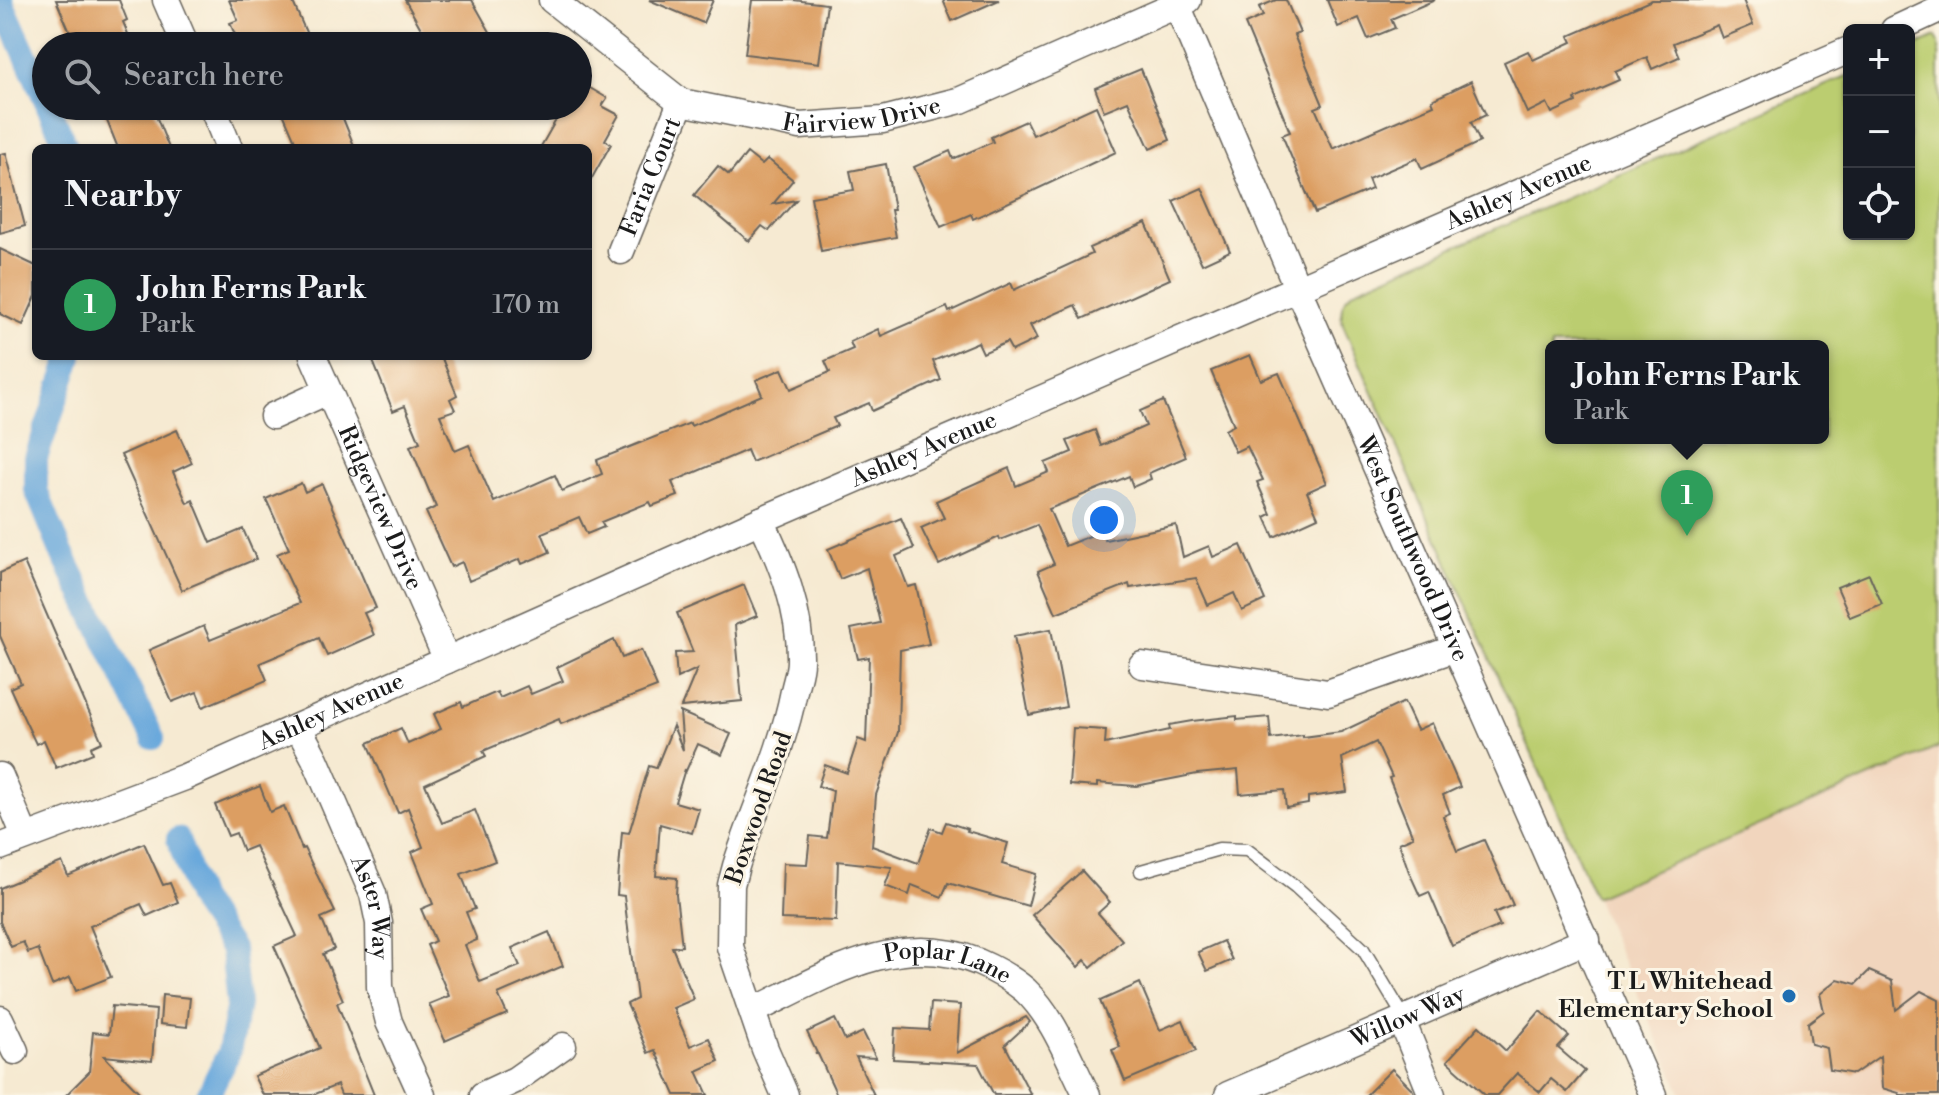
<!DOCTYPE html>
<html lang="en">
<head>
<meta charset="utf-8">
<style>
	body { margin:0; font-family:"Libre Bodoni",serif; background:#242831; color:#f1f3f6 }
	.controls { position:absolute; right:24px; top:24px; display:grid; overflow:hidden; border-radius:12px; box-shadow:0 2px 6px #0004 }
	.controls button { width:72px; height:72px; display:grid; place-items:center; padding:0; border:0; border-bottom:2px solid #363941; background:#171b24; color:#f1f3f6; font:40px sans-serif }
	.you { position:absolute; left:1104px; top:520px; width:28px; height:28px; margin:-20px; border:6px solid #fff; border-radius:50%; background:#1a73e8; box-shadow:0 0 0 12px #1a73e833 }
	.badge { display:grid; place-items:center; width:52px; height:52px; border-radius:50%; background:#ea580c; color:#fff; font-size:26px; font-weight:700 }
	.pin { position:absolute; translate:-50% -66px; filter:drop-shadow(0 2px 4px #0008) }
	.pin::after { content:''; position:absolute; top:42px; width:28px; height:24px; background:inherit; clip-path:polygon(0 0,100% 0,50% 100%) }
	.popup { position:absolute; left:1545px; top:340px; width:284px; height:104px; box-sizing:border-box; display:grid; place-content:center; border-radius:12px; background:#171b24; filter:drop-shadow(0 2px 6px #0005); font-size:26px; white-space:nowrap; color:#9ea1a6 }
	.popup b { font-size:30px; color:#f1f3f6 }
	.popup::after { content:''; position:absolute; left:50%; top:100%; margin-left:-16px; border:16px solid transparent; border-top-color:#171b24 }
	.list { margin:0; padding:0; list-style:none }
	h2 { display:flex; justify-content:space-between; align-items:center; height:104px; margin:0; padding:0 32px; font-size:34px }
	h2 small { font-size:26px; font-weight:400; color:#9ea1a6 }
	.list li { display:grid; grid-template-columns:52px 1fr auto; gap:24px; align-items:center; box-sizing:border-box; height:112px; padding:0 32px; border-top:2px solid #363941 }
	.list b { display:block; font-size:30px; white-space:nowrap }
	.list p { margin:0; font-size:26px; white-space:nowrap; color:#9ea1a6 }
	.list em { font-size:26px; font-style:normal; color:#9ea1a6 }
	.icon { flex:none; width:44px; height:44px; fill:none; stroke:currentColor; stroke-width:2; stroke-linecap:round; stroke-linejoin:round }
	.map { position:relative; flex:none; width:1939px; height:1095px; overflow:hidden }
	.search { position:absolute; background:#171b24; box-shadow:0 2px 6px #0004; left:32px; top:32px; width:560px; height:88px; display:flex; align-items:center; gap:20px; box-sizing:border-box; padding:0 28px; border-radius:44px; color:#9ea1a6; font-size:30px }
	.panel { position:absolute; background:#171b24; box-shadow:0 2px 6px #0004; left:32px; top:144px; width:560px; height:216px; border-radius:12px }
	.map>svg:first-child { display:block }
	.built { fill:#f1d5bd }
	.green { fill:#bbcd70; stroke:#6c7446; stroke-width:2; fill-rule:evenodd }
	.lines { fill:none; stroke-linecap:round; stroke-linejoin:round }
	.canal { stroke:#6aa9dc; stroke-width:24 }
	.building { fill:#dc9e62 }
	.lane-casing { stroke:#68645c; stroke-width:15 }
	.street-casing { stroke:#68645c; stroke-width:29 }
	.lane { stroke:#fff; stroke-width:12 }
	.street { stroke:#fff; stroke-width:26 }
	.poi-dot { fill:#1f6fb2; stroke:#fcf5e5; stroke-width:3 }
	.labels { text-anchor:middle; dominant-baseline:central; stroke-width:6; stroke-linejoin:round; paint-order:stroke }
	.street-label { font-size:24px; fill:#1c1c1c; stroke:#fcf5e5 }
	.poi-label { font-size:24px; font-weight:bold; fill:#1c1c1c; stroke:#fcf5e5; text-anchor:end }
</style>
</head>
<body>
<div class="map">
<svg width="1939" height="1095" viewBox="0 0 1939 1095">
	<rect width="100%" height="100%" fill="#fcf5e5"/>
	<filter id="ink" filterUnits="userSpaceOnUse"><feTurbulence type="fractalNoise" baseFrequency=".0125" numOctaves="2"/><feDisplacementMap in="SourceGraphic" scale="16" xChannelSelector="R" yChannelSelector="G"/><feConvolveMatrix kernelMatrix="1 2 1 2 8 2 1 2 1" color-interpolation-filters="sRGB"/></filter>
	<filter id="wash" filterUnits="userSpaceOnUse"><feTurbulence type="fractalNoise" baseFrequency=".006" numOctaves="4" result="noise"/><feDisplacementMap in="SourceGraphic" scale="32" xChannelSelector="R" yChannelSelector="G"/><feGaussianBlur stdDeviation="1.8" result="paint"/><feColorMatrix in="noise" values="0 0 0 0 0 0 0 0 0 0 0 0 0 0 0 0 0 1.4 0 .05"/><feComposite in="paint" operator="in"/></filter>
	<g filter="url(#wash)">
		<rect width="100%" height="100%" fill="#f6ead2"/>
		<path class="built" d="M1939,747V1095H1682L1595,897Z"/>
		<path class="green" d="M1936,37L1939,44V747L1595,897L1343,325C1339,310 1342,299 1355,290L1849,75V234H1909V49ZM1551,346H1823V438H1551Z"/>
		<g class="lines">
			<g class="canal">
				<path d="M1,0L46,101"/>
				<path d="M48,106L67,148"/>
				<path d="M71,356L36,458V490L61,551L153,738"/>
				<path d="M178,839L198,898L232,949L238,1004L229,1052L208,1095"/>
			</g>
		</g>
		<g id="blocks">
			<g class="building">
				<path d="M56,0H119L127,20L123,22L133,46H76Z"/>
				<path d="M229,0H292L312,46H240L230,23L238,20Z"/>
				<path d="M405,0H472L498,46H455L447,32L429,43Z"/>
				<path d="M649,0H713L703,23Z"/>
				<path d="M752,0H793L827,4L819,63L745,54Z"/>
				<path d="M943,0H999L952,21Z"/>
				<path d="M1276,0H1286L1300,33L1294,35L1323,105L1315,108L1333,149L1434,105L1432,100L1471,81L1486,115L1471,122L1480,142L1422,169L1417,158L1368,179L1372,189L1315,213L1282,135L1290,132L1245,24L1263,16L1259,7Z"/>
				<path d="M1327,0H1435L1391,19L1395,28L1368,39L1359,18L1338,27Z"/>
				<path d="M1652,0H1743L1753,25L1722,38L1717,25L1673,43L1679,57L1652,69L1647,57L1615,71L1619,80L1575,99L1576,102L1552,113L1547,103L1527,113L1504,62L1528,51L1533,60L1572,42L1569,36Z"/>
				<path d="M1141,69L1170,140L1150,149L1128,101L1104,111L1095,88Z"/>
				<path d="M578,81L607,98L602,106L619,115L605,140L611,144L588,185V148H540L564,106H578Z"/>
				<path d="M101,106H152L169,148H118Z"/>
				<path d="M280,106H338L355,148H298Z"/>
				<path d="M1096,106L1116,152L973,219L971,214L941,227L914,167L950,151L953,159L993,142L991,137L1026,121L1033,135Z"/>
				<path d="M6,153L25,226L0,233V154Z"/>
				<path d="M747,153L762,165L768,159L793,180L773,204L796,200L769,231L762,226L749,241L694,195L718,166L729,175Z"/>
				<path d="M886,164L894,210H891L896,237L821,251L811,197L854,190L850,171Z"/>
				<path d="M1202,188L1230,251L1202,264L1173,201Z"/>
				<path d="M1146,223L1170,279L1082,319L1075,305L1030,325L1037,339L1012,351L1007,342L983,353L978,342L933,361L941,380L872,411L869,403L833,418L837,426L752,462L747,450L672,482L678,496L652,506L650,502L601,522L604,527L587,534L579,517L542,533L550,552L522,564L520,559L469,581L462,562L451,567L426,512L436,507L410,446L420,442L405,406L393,411L371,356H441L457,395L450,399L455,410L440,415L455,451L469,445L494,502L555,475L562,491L602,474L597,460L690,423L691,426L762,395L756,380L782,369L791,389L830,372L825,361L853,349L850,342L878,329L881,336L947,307L949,312L1011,283L1014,290L1092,254L1089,248Z"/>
				<path d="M0,249L36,266V296L23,325L0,314Z"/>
				<path d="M1250,355L1261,380L1279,373L1327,483L1307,492L1318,517L1274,537L1265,517L1271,514L1257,482L1263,480L1247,446L1235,452L1225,430L1234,425L1211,371Z"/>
				<path d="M1163,401L1186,457L1149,473L1151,479L1133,487L1129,476L1049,509L1065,546L1102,531L1105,540L1176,525L1183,557L1209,546L1213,557L1241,545L1265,600L1242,611L1234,593L1208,605L1196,578L1130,588L1129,584L1056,613L1038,571L1054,564L1037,525L1000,540L999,537L939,565L921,528L944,518L936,501L1009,468L1016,486L1049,472L1045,463L1072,452L1067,441L1095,430L1101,446L1146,426L1140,411Z"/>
				<path d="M177,430L192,463L173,472L187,503L193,500L211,543L243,529L256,559L182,590L121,455Z"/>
				<path d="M301,483L305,492L322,484L376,608L364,613L374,635L327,656L319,638L260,663L267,680L203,707L197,692L172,702L149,650L204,626L210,640L300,603L277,554L289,549L266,499Z"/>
				<path d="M901,518L914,548L896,556L908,587L916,585L929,644L900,650L898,732L876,795L872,846L918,863L931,828L942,832L946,822L968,829L967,831L1008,843L1002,864L1036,874L1028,906L948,883L942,897L912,885L909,895L885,886L892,867L838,861L836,921L781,919L783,863L807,864L810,836L827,838L833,791L818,786L825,765L847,773L858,739L866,742L869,657L858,659L851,629L880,623L867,568L840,579L828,549Z"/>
				<path d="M24,562L102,742L91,747L93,753L56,768L44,740L36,744L20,710L10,688L21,683L0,636V573Z"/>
				<path d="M1869,574L1882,604L1850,617L1837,587Z"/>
				<path d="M744,585L757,616L735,625L742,701L681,707L697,669L677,678L675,653L693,652L677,613Z"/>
				<path d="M1051,629L1066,707L1029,715L1014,636Z"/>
				<path d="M614,640L622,658L641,650L657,687L561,724L559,719L483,751L486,756L425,784L442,823L475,810L495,861L461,874L475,909L466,912L477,940L465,945L480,982L520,966L512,948L549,932L563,966L498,994L507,1014L445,1041L429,1004L449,996L427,945L435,941L421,909L433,904L412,852L423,847L408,808L398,813L368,743L401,728L408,744L441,729L434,714L461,702L463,707L497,692L500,698L527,686L531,694L563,681L557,667Z"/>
				<path d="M1404,702L1417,730L1432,723L1460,787L1443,795L1450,813L1443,816L1457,851L1484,840L1513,905L1494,913L1500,926L1452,946L1429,892L1420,896L1409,872L1399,843L1413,837L1389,778L1392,777L1376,742L1342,758L1347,792L1308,797V804L1286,808L1284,790L1240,794L1238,770L1197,774L1136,786L1097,783V787L1069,785L1073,728L1106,730L1105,744L1170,730L1169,725L1192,721L1237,716V720L1269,717L1271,739L1303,735V737L1341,732Z"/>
				<path d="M680,712L731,734L722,755L698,744L685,773V769L675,802L699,809L692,833L660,824L656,876L677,878L676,895L682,946L672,947L694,999L673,1008L690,1046L709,1038L719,1061L697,1071L708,1095H675L655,1050L648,1053L627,1004L637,999L624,896L617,895L622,832L629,833L649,766L656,768L673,726L683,750Z"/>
				<path d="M260,786L270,812L284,806L302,849L304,848L335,912L321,918L334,949L323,954L343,1000L337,1003L374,1095H341L337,1085L313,1095H263L254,1076L320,1048L274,946L297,936L255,846L243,851L236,833L228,836L215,805Z"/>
				<path d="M144,843L163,885L170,883L178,902L147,916L141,904L90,926L111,977L76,991L70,977L52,985L38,949L28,953L23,942L11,947L0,922V888L62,862L68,876Z"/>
				<path d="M1082,871L1110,902L1098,913L1122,940L1091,967L1085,960L1078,967L1032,915Z"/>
				<path d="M1223,941L1232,960L1207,971L1198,952Z"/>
				<path d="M1869,971L1892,981L1896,1010L1921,991L1939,1000V1095H1900L1899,1093L1882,1088L1880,1056L1854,1074L1830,1070L1827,1048L1811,1044L1808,1023L1824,1011L1820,994L1838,979L1856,984Z"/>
				<path d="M1140,983L1160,1030L1183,1020L1196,1051L1125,1081L1112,1050L1120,1047L1100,1001Z"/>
				<path d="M162,995L190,998L187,1027L160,1024Z"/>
				<path d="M931,1003L960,1005L957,1053L1026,1017L1030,1022L1005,1045L1031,1095H994L978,1064L893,1059L895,1028L929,1030Z"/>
				<path d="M112,1006L156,1010L152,1061L104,1056L142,1095H66L89,1072L93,1032L109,1034Z"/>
				<path d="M1540,1011L1569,1036L1558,1048L1585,1071L1567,1092L1551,1079L1540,1092L1517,1073L1497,1095H1485L1447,1061L1479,1026L1506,1051Z"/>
				<path d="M835,1019L845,1040L863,1032L876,1058L856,1057L874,1095H837L818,1054H815L817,1053L807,1032Z"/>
				<path d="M1392,1069L1412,1089L1415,1095H1366Z"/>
			</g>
		</g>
	</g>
	<g filter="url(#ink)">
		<use href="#blocks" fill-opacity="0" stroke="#68645c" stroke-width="2"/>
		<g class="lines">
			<g class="lane-casing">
				<path id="lane" d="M1141,871L1219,849L1247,850L1296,887L1363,949L1405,1019"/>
			</g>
			<g class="street-casing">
				<g id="street">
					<path d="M166,0L186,46"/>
					<path id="s1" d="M552,0L681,102L800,126L883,120L961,100L1188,0"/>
					<path id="s2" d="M1175,0L1297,287L1653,1095"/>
					<path d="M1894,30L1939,9"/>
					<path d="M212,106L229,148"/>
					<path id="s3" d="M621,251L681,102"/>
					<path id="s4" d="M313,356L447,660"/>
					<path d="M273,416L328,391"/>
					<path d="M761,520C782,564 801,611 800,661C800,671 796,681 794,691C782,752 755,807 736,866L731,885L730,947L765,1049L785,1095"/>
					<path d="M1142,665L1328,693L1456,648"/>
					<path id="s5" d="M298,727L315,759L373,894L379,923L380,987L389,1022L422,1095"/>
					<path d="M0,776L25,836"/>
					<path id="s6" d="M0,847L185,777L761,520L1849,50"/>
					<path id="s7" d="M753,1011C824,977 897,929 978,962C994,969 1011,978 1025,990C1054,1017 1069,1060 1087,1095"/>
					<path d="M0,1019L15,1051"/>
					<path d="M1402,1021L1432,1095"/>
					<path d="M483,1095L515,1080L563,1046"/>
					<path id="s8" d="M1228,1095L1587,940"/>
				</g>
			</g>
			<use href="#lane" class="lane"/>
			<use href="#street" class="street"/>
		</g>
	</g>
	<circle class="poi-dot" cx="1789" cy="996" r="8"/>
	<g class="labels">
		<g class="street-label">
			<text stroke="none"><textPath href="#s1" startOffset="348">Fairview Drive</textPath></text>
			<text stroke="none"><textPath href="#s3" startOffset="80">Faria Court</textPath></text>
			<text stroke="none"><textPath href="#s6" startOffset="1654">Ashley Avenue</textPath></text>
			<text stroke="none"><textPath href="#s6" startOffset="1006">Ashley Avenue</textPath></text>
			<text stroke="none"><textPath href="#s4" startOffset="166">Ridgeview Drive</textPath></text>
			<text stroke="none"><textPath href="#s2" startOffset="598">West Southwood Drive</textPath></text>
			<text stroke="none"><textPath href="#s6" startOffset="358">Ashley Avenue</textPath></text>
			<text transform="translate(759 808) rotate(-71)">Boxwood Road</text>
			<text stroke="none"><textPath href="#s5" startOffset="196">Aster Way</textPath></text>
			<text stroke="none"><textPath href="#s7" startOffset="208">Poplar Lane</textPath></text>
			<text stroke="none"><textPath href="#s8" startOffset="196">Willow Way</textPath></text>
		</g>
		<g class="poi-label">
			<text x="1773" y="982">T L Whitehead<tspan x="1773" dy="28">Elementary School</tspan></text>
		</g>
	</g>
</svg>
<div class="controls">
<button>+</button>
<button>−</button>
<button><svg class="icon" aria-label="locate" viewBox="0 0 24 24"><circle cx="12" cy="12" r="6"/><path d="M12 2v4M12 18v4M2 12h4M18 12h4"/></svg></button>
</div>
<div class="you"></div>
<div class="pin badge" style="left:1687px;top:536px;background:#2e9e5b">1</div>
<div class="popup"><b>John Ferns Park</b>Park</div>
<div class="search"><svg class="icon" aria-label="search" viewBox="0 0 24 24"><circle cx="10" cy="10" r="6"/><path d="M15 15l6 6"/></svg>Search here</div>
<section class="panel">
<h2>Nearby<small></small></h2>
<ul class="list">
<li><span class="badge" style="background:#2e9e5b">1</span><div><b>John Ferns Park</b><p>Park</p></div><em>170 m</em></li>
</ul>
</section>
</div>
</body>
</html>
